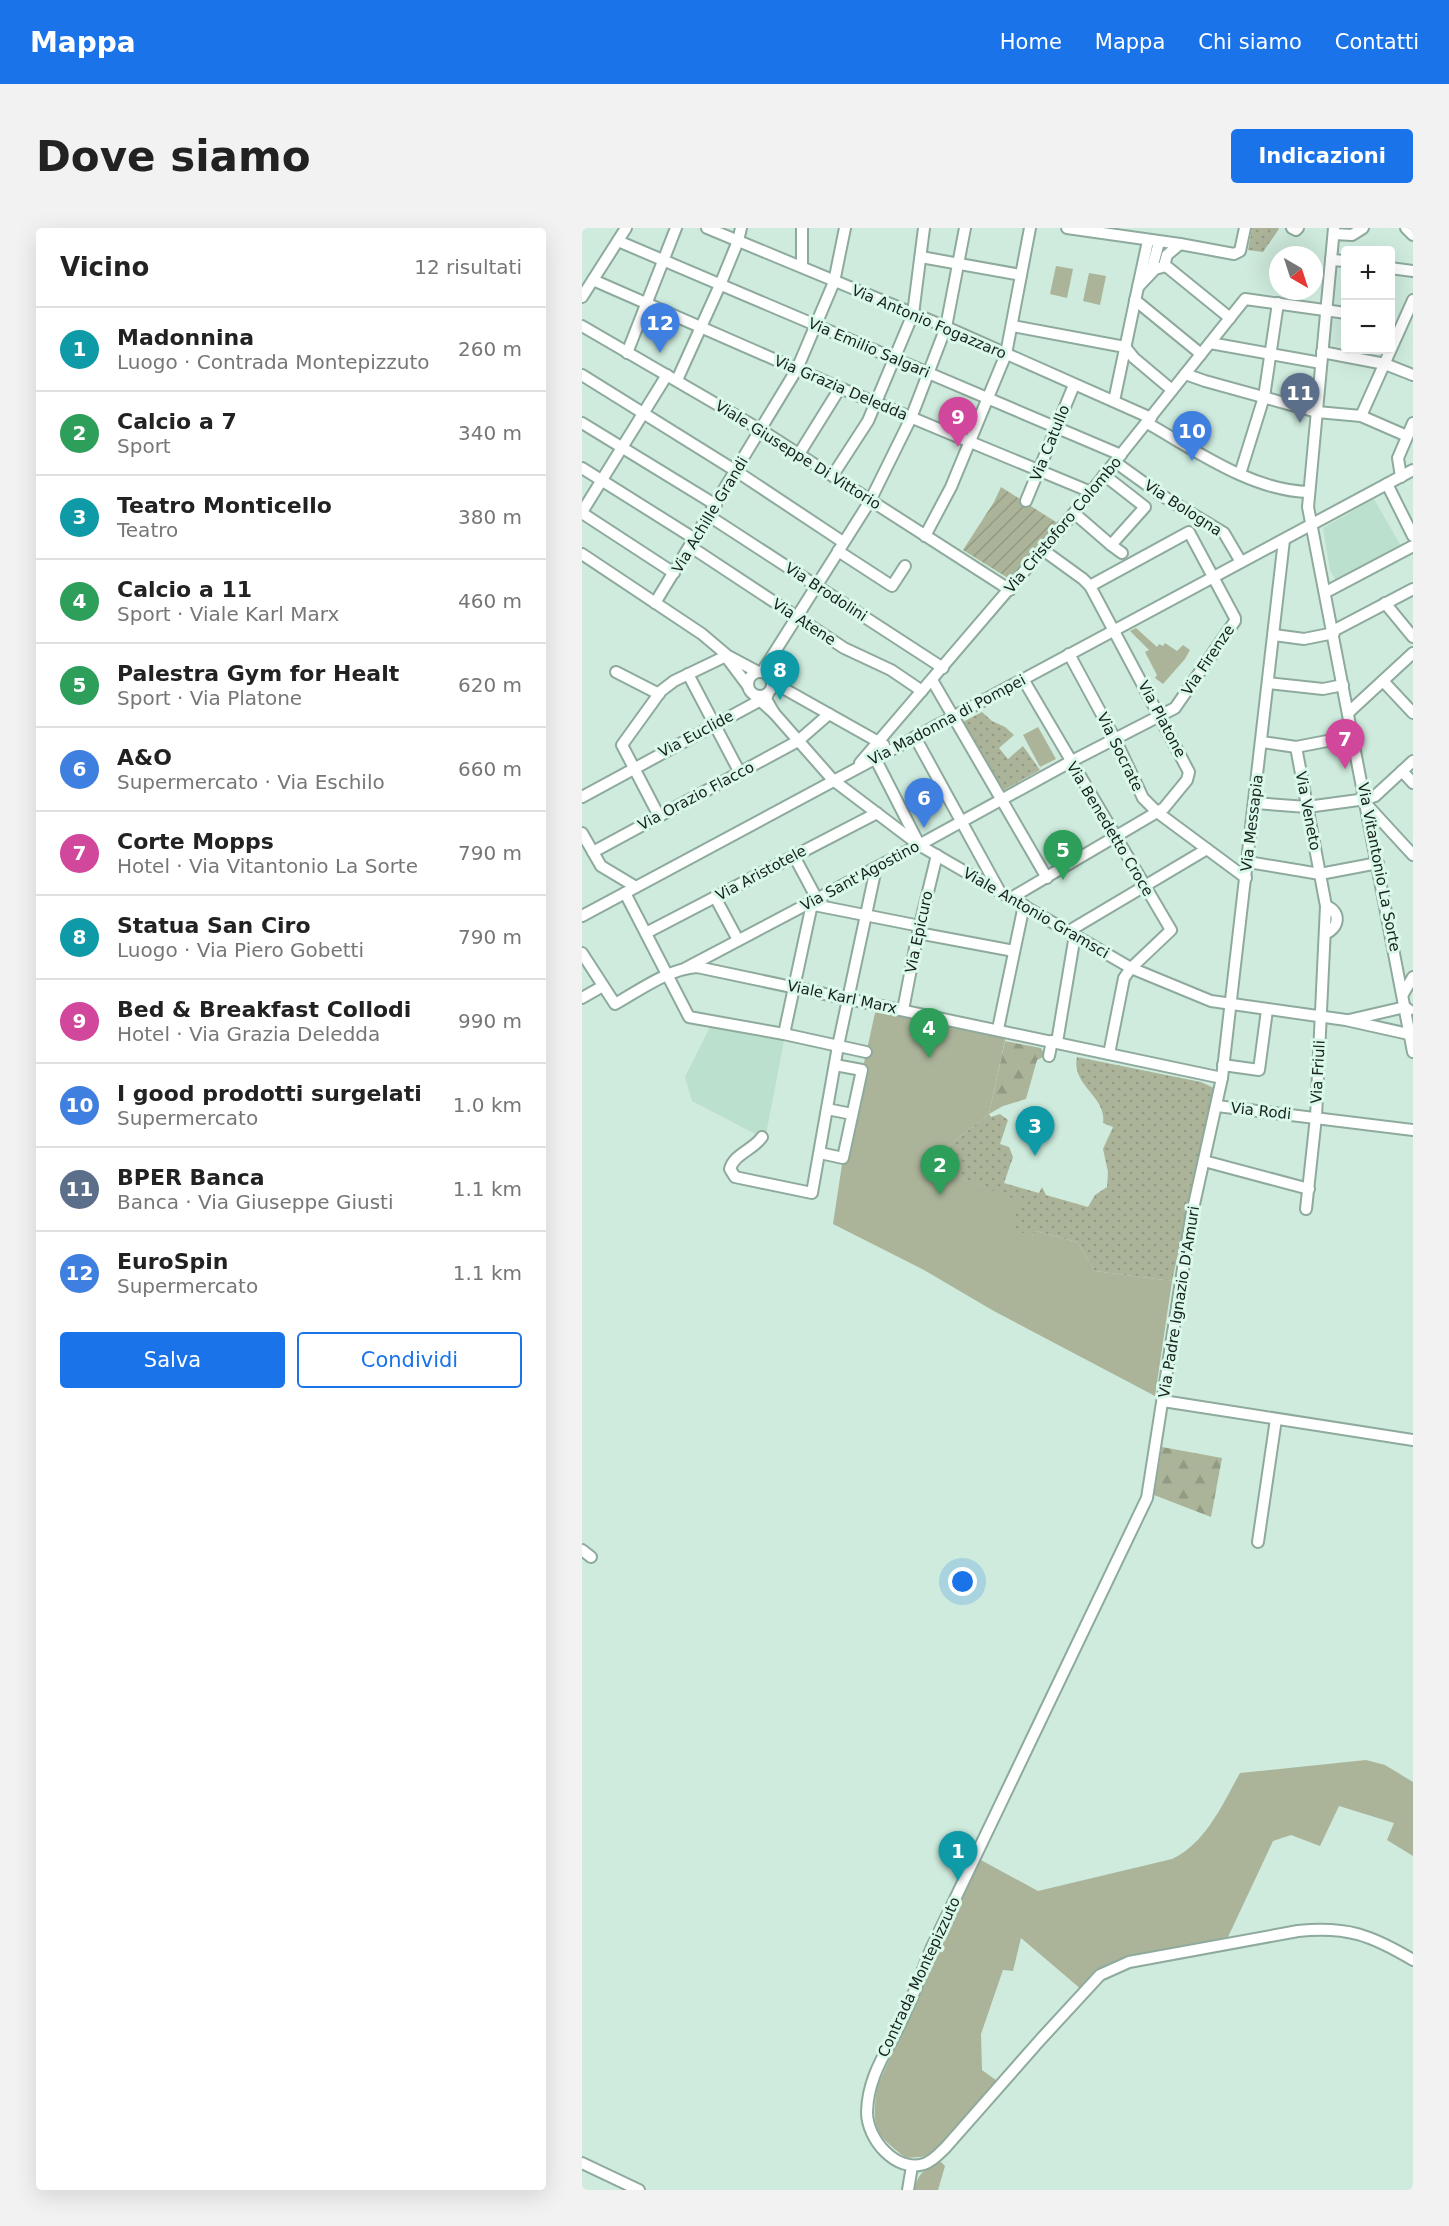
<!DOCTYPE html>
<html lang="it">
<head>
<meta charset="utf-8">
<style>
	body { margin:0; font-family:"DejaVu Sans",sans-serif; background:#f2f2f2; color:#222 }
	.controls { position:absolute; right:18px; top:18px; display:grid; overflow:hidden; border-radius:6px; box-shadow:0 6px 24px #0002 }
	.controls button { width:54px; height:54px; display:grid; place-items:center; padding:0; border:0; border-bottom:2px solid #e0e0e0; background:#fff; color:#222; font:30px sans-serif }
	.compass { position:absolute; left:687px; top:18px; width:54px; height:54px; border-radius:50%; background:#fff; box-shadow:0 6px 24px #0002; rotate:141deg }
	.you { position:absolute; left:381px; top:1354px; width:21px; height:21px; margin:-15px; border:4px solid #fff; border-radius:50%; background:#1a73e8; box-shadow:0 0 0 9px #1a73e833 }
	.badge { display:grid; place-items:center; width:39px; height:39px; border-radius:50%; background:#1a73e8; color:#fff; font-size:20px; font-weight:700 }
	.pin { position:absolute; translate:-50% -50px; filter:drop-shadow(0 2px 3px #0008) }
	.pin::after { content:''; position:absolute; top:32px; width:21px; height:18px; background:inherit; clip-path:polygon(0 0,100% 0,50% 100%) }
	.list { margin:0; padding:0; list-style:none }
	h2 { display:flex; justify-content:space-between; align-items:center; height:78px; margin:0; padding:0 24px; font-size:26px }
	h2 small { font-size:20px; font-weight:400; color:#767676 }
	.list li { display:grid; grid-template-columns:39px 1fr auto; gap:18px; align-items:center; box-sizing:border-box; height:84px; padding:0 24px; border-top:2px solid #e0e0e0 }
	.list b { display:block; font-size:22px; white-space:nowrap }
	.list p { margin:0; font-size:20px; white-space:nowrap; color:#767676 }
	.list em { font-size:20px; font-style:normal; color:#767676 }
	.actions { display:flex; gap:12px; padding:18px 24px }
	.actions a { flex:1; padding:14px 0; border:2px solid #1a73e8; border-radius:6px; text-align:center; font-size:21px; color:#1a73e8 }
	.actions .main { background:#1a73e8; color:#fff }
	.map { position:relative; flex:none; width:831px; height:1962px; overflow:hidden; border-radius:6px }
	header { display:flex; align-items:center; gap:36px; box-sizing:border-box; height:84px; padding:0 30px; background:#1a73e8; color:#fff }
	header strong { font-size:28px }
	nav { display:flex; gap:33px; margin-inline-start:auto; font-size:21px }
	.intro { display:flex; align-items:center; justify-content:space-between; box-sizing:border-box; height:144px; padding:0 36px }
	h1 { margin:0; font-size:42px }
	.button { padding:15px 27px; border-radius:6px; background:#1a73e8; color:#fff; font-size:21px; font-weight:700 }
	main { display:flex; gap:36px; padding:0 36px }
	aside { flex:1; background:#fff; border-radius:6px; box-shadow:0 6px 24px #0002 }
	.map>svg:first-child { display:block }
	.built { fill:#bce0ce }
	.grass { fill:#abb499 }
	.forest { fill:url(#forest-firs) }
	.park { fill:url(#park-dots) }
	.garden { fill:url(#garden-furrows) }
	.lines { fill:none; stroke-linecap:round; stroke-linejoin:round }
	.minor-casing { stroke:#8eaa9d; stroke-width:14 }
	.minor { stroke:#fff; stroke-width:10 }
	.labels { text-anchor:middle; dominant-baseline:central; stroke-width:6; stroke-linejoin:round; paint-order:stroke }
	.street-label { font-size:15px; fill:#17221d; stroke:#dbf9eb }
</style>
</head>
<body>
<header>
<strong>Mappa</strong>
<nav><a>Home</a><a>Mappa</a><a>Chi siamo</a><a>Contatti</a></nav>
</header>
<div class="intro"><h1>Dove siamo</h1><a class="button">Indicazioni</a></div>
<main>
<aside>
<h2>Vicino<small>12 risultati</small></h2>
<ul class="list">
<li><span class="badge" style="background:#0f9aa8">1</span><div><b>Madonnina</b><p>Luogo · Contrada Montepizzuto</p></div><em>260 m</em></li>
<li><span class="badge" style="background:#2e9e5b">2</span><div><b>Calcio a 7</b><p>Sport</p></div><em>340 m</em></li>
<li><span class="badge" style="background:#0f9aa8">3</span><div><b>Teatro Monticello</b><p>Teatro</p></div><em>380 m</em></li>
<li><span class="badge" style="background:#2e9e5b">4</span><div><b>Calcio a 11</b><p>Sport · Viale Karl Marx</p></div><em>460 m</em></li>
<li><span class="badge" style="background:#2e9e5b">5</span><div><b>Palestra Gym for Healt</b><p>Sport · Via Platone</p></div><em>620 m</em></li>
<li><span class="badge" style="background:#3f7fe0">6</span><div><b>A&amp;O</b><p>Supermercato · Via Eschilo</p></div><em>660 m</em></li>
<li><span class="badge" style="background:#d1479c">7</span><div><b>Corte Mopps</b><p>Hotel · Via Vitantonio La Sorte</p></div><em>790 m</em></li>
<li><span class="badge" style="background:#0f9aa8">8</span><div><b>Statua San Ciro</b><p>Luogo · Via Piero Gobetti</p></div><em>790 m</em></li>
<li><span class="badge" style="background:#d1479c">9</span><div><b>Bed &amp; Breakfast Collodi</b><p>Hotel · Via Grazia Deledda</p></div><em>990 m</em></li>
<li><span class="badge" style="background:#3f7fe0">10</span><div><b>I good prodotti surgelati</b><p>Supermercato</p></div><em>1.0 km</em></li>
<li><span class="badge" style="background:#5c6f8a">11</span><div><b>BPER Banca</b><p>Banca · Via Giuseppe Giusti</p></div><em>1.1 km</em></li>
<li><span class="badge" style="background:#3f7fe0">12</span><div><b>EuroSpin</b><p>Supermercato</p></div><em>1.1 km</em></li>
</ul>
<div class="actions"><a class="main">Salva</a><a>Condividi</a></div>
</aside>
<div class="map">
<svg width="831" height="1962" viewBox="0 0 831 1962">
	<defs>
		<pattern id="forest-firs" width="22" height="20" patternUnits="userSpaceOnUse" patternTransform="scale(1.5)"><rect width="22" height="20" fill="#abb499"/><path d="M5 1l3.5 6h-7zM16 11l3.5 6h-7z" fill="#929a83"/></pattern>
		<pattern id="park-dots" width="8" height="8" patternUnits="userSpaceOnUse" patternTransform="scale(1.5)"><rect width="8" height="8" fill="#abb499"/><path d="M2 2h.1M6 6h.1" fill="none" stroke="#929a83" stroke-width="1.8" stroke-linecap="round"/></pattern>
		<pattern id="garden-furrows" width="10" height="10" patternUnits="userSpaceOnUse" patternTransform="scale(1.5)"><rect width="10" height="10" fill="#abb499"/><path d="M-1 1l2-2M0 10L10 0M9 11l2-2" fill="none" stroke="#929a83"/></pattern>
	</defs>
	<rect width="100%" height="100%" fill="#ceebdd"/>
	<g class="built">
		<path d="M792,271L819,318L754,353L748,342L741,300Z"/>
		<path d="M128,799L202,813L183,911L110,873L103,849Z"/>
	</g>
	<g class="grass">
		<path d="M474,38L491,41L485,70L468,66Z"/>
		<path d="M507,45L524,48L518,77L501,73Z"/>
		<path d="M554,400L575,419L577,416L581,418L583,415L595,423L601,417L608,422L603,431L581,456L573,450L575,447L563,424L567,422L548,403Z"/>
		<path d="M456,499L474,531L458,539L441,507Z"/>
		<path d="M295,776L425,803L407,886L346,934V938L439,973L450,1009L454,1003L495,1014L513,1043L590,1053L573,1168L410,1082L342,1042L251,996L261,930Z"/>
		<path d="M784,1532L803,1537L831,1554V1628L805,1612L812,1595L757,1578L738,1618L709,1607L691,1613L646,1709L541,1731L500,1762L439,1710L431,1743L421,1742L399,1806L400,1842L418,1855L350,1928L324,1930C291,1904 290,1900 295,1859L397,1631L456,1663L590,1631C624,1615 640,1577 658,1545Z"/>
		<path d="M359,1934L363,1938L356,1962H332C336,1945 343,1940 359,1934Z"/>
	</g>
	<g class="forest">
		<path d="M423,813L459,820L463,828L455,832L444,871L421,878L407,886Z"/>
		<path d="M580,1219L640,1230L629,1289L572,1267Z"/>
	</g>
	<g class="park">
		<path d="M670,0H696L697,1L681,24L666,22Z"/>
		<path d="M400,484L410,493L423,499L432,507L417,520L426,531L441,518L458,542L420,563L381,494Z"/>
		<path d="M495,829L619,854L632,860L590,1053L513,1043L495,1014L454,1003L450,1009L430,1000L438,973L346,938V934L407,886L409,889L418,886L426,892L418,916L427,919L431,929L422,955L457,965L460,959L464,967L506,979L513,967L525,959L526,944L521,921L531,899L521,895C525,868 489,858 495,829Z"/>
	</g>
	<path class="garden" d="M419,259L477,296L429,352L381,322L412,274Z"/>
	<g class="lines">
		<g class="minor-casing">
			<g id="minor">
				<path d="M125,0L364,99L569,190"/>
				<path d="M485,0L598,16L652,26L658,23L663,0"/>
				<path d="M710,0L714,2L716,0"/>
				<path d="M752,0L726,279L831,824"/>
				<path d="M824,0L831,7"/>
				<path d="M752,6L770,7L781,0"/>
				<path d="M36,13L539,227"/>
				<path d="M566,13L556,59L573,41L584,38"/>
				<path d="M598,16L585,27L583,34L584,38L648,90"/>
				<path d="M339,29L439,47"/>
				<path d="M749,32L764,33"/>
				<path d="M220,39V0"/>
				<path d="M808,40L831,43"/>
				<path d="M569,44L577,14"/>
				<path d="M11,52L258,160L509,264"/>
				<path d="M0,69L44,0"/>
				<path d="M553,72L619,126"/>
				<path d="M0,98L179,202L428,362"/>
				<path d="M431,98L543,119L552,130L590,162"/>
				<path d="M628,115L739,135"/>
				<path d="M740,124L803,136L831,147"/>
				<path d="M45,125L94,0"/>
				<path d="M603,146L623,153L735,184L779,188L825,208"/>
				<path d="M0,147L154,243L261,314"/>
				<path d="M95,152L138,57L156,13L159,0"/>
				<path d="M532,173L556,59"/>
				<path d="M779,188L831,72"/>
				<path d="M0,195L134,277"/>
				<path d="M565,195C613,222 670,263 727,264"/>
				<path d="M217,226L258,160"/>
				<path d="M533,234L579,267L642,305L659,334"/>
				<path d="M0,240L113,311"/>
				<path d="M658,246L682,169L696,75"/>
				<path d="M251,247L286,193L331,86L342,0"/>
				<path d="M819,249L816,230L831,195"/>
				<path d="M805,256L831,308"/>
				<path d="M444,273L492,157"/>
				<path d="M0,284L85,147"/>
				<path d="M0,285L92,345"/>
				<path d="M492,285L529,317L563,279L522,247"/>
				<path d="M127,288L361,440"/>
				<path d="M343,308L369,259L424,126L448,0"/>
				<path d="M702,312L640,850L609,990L565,1270L350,1719C341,1740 334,1762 324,1783C309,1819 286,1844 285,1884C285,1911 314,1945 342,1936C351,1933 358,1925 364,1919L459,1811L518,1747L547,1734L716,1703C765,1698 789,1707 831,1732"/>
				<path d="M529,317L540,325"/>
				<path d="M109,319L262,420L309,442L340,463"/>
				<path d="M256,323L310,358L323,338"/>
				<path d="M0,326L120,406L146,428L176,444"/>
				<path d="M744,364L831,318"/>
				<path d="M73,375L215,141L252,54L263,0"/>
				<path d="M803,375L831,409"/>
				<path d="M751,403L831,361"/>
				<path d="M692,407L722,411L752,405"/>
				<path d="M487,426L533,511L561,570L575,584L664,650"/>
				<path d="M145,430L166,458"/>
				<path d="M34,444L77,466"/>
				<path d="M180,444L288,273L329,190L364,99L383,0"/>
				<circle cx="178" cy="456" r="12"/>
				<path d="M106,446L158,545"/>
				<path d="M441,451L589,702L549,740L542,750L527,826"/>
				<path d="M350,452L465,650"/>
				<path d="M801,453L831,485"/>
				<path d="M190,454L302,517"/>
				<path d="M686,455L741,461L761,457"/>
				<path d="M173,468L192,485L184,471L186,466"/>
				<path d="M767,484L831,425"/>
				<path d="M192,485L251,552L337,617L549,740L629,773L764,792L831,807"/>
				<path d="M333,509L418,664"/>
				<path d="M680,514L714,519L771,508"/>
				<path d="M714,519L744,678L734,889L724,981"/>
				<path d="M293,530L336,614"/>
				<path d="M278,535L492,285L663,71L764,85"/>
				<path d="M820,543L831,555"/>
				<path d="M0,569L177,473"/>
				<path d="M673,575L725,579L784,571L793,568L831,533"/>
				<path d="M785,577L831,627"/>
				<path d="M77,588L40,517L79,463L92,453L144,428"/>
				<path d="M0,605L19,638L54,659"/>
				<path d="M11,624L216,513L247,486"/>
				<path d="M212,628L235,671"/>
				<path d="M666,634L738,646L796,635"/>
				<path d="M43,665L107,789L202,806L284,824"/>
				<path d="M133,669L156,712"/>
				<path d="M429,670L582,580L605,552L607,544L508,358L501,351L461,322"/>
				<path d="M227,676L338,698"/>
				<path d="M0,688L831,242"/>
				<path d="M487,703L625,621"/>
				<path d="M64,705L295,585"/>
				<path d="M336,705L432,723"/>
				<path d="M743,706C757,700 760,684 744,678"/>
				<path d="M0,725L33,776C58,762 86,741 115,739L640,850"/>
				<path d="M104,740L337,617L488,534L593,480L653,393V390L607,304L508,358"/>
				<path d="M821,766L831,749"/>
				<path d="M0,770L21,758"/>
				<path d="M321,782L336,705L355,627"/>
				<path d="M767,792L823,779L827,782"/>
				<path d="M416,801L442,677"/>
				<path d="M202,806L230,676"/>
				<path d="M475,814L493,707"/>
				<path d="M467,828L470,813"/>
				<path d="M641,837L677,842L685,782"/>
				<path d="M635,878L831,902"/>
				<path d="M245,881L270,886"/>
				<path d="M180,909C171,922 152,926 148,941L153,949L230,965L256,818L294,640"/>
				<path d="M238,925L261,930L280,842L253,837"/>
				<path d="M622,933L727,961"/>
				<path d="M581,1173L831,1212"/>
				<path d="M676,1314L694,1191"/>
				<path d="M0,1322L9,1329"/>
				<path d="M0,1935L57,1962"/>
				<path d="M326,1962L330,1938"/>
			</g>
		</g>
		<use href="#minor" class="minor"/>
	</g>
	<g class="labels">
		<g class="street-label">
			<text transform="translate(347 94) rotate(23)">Via Antonio Fogazzaro</text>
			<text transform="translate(287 120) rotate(23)">Via Emilio Salgari</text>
			<text transform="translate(259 160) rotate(23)">Via Grazia Deledda</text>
			<text transform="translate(468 215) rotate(-68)">Via Catullo</text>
			<text transform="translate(216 227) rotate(32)">Viale Giuseppe Di Vittorio</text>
			<text transform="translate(601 280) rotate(33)">Via Bologna</text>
			<text transform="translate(128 287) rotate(-59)">Via Achille Grandi</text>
			<text transform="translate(481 297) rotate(-50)">Via Cristoforo Colombo</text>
			<text transform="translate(244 364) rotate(33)">Via Brodolini</text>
			<text transform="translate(222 394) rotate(33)">Via Atene</text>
			<text transform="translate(626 432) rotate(-56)">Via Firenze</text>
			<text transform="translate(580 491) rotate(62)">Via Platone</text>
			<text transform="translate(365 492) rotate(-28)">Via Madonna di Pompei</text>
			<text transform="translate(114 506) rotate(-28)">Via Euclide</text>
			<text transform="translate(538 524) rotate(64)">Via Socrate</text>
			<text transform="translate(114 568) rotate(-28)">Via Orazio Flacco</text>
			<text transform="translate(726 583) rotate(79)">Via Veneto</text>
			<text transform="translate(670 595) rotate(-83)">Via Messapia</text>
			<text transform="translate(528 601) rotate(59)">Via Benedetto Croce</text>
			<text transform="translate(797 639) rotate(79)">Via Vitantonio La Sorte</text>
			<text transform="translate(179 645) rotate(-28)">Via Aristotele</text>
			<text transform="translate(278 648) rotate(-28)">Via Sant'Agostino</text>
			<text transform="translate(454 685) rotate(30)">Viale Antonio Gramsci</text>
			<text transform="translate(337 704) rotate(-78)">Via Epicuro</text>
			<text transform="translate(260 769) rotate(12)">Viale Karl Marx</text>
			<text transform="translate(736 844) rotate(-87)">Via Friuli</text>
			<text transform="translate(679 883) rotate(6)">Via Rodi</text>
			<text transform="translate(597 1074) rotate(-81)">Via Padre Ignazio D'Amuri</text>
			<text transform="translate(337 1749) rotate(-65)">Contrada Montepizzuto</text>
		</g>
	</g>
</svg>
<div class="controls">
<button>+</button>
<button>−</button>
</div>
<svg class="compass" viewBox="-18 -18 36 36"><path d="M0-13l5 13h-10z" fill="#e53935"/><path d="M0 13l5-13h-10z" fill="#767676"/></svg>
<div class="you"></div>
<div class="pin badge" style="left:376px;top:1653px;background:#0f9aa8">1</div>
<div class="pin badge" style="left:358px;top:967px;background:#2e9e5b">2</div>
<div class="pin badge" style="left:453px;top:928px;background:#0f9aa8">3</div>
<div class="pin badge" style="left:347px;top:830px;background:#2e9e5b">4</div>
<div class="pin badge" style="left:481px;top:652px;background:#2e9e5b">5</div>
<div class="pin badge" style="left:342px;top:600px;background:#3f7fe0">6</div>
<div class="pin badge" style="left:763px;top:541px;background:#d1479c">7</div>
<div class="pin badge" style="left:198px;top:472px;background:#0f9aa8">8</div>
<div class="pin badge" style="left:376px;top:219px;background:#d1479c">9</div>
<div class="pin badge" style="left:610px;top:233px;background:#3f7fe0">10</div>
<div class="pin badge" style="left:718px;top:195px;background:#5c6f8a">11</div>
<div class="pin badge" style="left:78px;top:125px;background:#3f7fe0">12</div>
</div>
</main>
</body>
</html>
